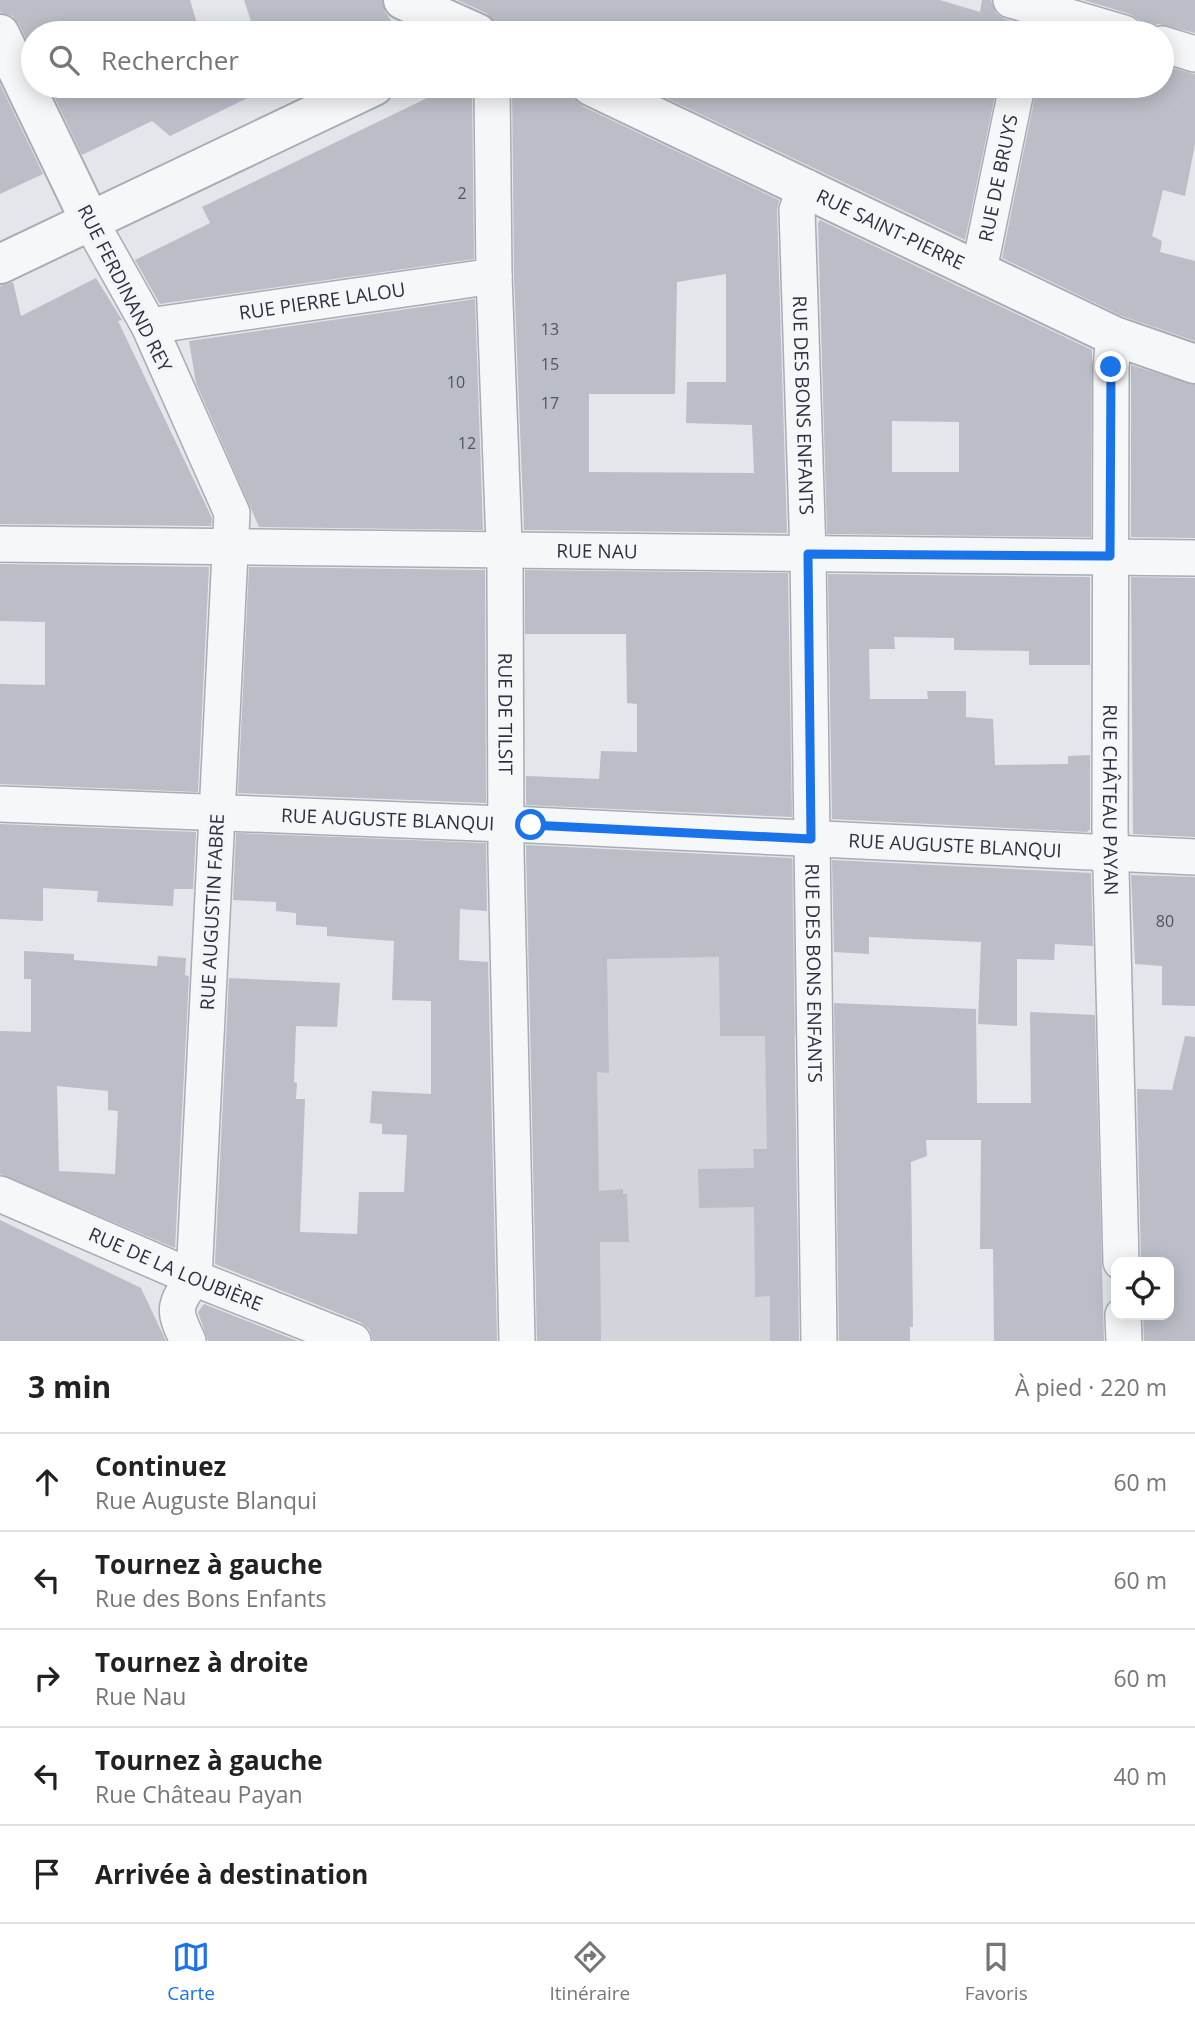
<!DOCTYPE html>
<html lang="fr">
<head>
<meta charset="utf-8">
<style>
	body { margin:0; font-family:"Open Sans",sans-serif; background:#f6f6f6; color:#222 }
	.controls { position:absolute; right:21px; bottom:21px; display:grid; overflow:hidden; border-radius:14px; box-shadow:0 4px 18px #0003 }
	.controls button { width:63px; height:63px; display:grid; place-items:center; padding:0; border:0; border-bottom:2px solid #e0e0e0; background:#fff; color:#222; font:35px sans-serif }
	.stop { position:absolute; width:21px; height:21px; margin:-16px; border:5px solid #1a73e8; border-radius:50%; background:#fff }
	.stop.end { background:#1a73e8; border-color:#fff; box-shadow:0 2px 7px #0008 }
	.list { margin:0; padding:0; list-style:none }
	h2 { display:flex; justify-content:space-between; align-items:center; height:91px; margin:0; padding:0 28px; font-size:30px }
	h2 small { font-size:23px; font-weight:400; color:#767676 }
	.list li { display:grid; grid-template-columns:46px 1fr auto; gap:21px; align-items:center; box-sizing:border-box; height:98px; padding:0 28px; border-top:2px solid #e0e0e0 }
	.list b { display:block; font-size:26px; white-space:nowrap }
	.list p { margin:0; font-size:23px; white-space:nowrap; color:#767676 }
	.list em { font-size:23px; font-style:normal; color:#767676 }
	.icon { flex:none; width:38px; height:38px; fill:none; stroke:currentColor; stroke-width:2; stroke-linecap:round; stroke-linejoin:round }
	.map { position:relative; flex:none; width:1195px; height:1341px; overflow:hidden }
	.search { position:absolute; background:#fff; box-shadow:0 4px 18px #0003; left:21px; right:21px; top:21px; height:77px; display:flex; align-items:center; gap:18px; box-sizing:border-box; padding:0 24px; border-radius:38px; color:#767676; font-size:26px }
	.sheet { height:581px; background:#fff }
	nav { display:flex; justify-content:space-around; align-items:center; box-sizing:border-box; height:98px; border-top:2px solid #e0e0e0; background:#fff; font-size:19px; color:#767676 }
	nav a { display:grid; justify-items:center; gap:4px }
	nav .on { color:#1a73e8 }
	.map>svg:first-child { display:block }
	.built { fill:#d2d4dc }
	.building { fill:#bbbec7; fill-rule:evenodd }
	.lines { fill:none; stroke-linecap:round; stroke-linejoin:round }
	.minor-casing { stroke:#a8acb5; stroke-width:38 }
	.tertiary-casing { stroke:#a8acb5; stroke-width:42 }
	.minor { stroke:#f6f7f9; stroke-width:35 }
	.tertiary { stroke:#f6f7f9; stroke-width:38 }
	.route { stroke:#1a73e8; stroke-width:9 }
	.labels { text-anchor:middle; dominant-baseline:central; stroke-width:7; stroke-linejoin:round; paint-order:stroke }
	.number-label { font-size:16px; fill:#505563 }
	.street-label { font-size:19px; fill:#2c3242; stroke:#f3f5f8 }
</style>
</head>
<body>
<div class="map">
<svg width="1195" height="1341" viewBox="0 0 1195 1341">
	<rect width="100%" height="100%" fill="#e3e6eb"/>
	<path class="built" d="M529,849L794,860L796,1035H793L799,1296H797V1341H537Z"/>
	<g class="building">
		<path d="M0,0H190L200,33H33V53L19,24L12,16L0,12Z"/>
		<path d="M244,0H382L385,12L396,27L382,33H255Z"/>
		<path d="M457,0H940L980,12L982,0H991L996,13L1005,19L1053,33H895L857,23L855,33H518L496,23L486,13Z"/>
		<path d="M1083,0H1195V33L1158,24L1144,33L1139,20L1130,14Z"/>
		<path d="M1162,65L1195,74V144L1185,196L1163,190L1152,236L1162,241L1160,252L1195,261V341L1122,316L1002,258L1037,86H1162Z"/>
		<path d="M0,84L43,174L0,194Z"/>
		<path d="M49,86H272L170,136L152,121L82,155Z"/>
		<path d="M452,86H472L474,259L160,304L135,260L210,223L202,207Z"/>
		<path d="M512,86H569L573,98L582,106L779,200L777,211L787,533L524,530L514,276ZM726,274V382H687L686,423L752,425L754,473L589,472V394H675L677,282Z"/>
		<path d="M641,86H997L965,240Z"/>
		<path d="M820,220L1092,350L1091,537L827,534L818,223ZM892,421L959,422V472H892Z"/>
		<path d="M96,278L122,320L118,321L212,518L211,526L0,524V286L13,282L21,316Z"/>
		<path d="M475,299L483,530L259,527L196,383L189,341Z"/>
		<path d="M1131,365L1195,385V538L1131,537Z"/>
		<path d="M0,564L209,567L198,792L0,784V684L45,685V622L0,621Z"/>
		<path d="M249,567L485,570L486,803L238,793Z"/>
		<path d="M525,570L788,573L792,817L526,805V776L599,779L601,751L637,752V704L627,703L626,634H525Z"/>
		<path d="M828,574L1090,577V665H1029V651L954,650V638L894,637L895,649H869L870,699H928L927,691H966V717L993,719L995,765L1068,764V756L1090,755V829L1087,832L832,819Z"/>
		<path d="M1131,577L1195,578V837L1133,834Z"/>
		<path d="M0,824L196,832L193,889H174L173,906L97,902L98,891L43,888V921L0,919Z"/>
		<path d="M236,833L486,843L487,911L460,909L459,960L488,962L497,1341H373L369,1329L360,1322L215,1264L229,978L340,983L337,1027L296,1026L294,1082L297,1083L296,1099H305L300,1232L357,1234L359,1192H404L407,1135L382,1134V1124L370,1123L372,1091L431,1094V1001L392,1000L394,941L327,936V927L296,925V913L276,911V902L233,900Z"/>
		<path d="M526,845L792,858L799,1341H770V1296L755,1297L754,1207L699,1208L698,1169L754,1168L753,1149H767L765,1036H720L719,957L607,959L609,1073L597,1072L599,1191L623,1189V1194H627L629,1242H600L601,1341H537Z"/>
		<path d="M832,860L1091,873L1093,946L1055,944L1054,960L1017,959V1026L978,1024L981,942L869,937V954L834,952Z"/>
		<path d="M1131,875L1195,877V1006L1162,1005V966L1135,964Z"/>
		<path d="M24,951L74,954V960L157,966L158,956L186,958L185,975L189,976L175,1248L0,1174V1031L31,1032V979H24ZM57,1086L108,1091V1110L118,1111L115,1174L59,1171Z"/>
		<path d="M834,1003L976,1009L977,1103H1031L1030,1012L1095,1015L1104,1341H994L993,1249H980L981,1140H926L927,1156L911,1162L913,1327H910V1341H839Z"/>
		<path d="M1185,1036L1195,1037V1341H1144L1143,1315H1169V1262H1141L1137,1089L1172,1090Z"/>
		<path d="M0,1220L141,1288L166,1341H0Z"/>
		<path d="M204,1304L298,1341H208L198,1312Z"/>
	</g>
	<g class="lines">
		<g class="minor-casing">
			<g id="minor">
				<path d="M1011,0L1124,33"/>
				<path d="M1162,44L1195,54"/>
				<path id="s1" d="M492,86L494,276L505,570L506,852L517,1341"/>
				<path id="s2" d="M806,187L797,210L808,554L819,1341"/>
				<path d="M90,221L149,326L232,513L194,1278C173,1306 173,1310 188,1341"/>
				<path id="s3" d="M979,270L1017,86"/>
				<path id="s4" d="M149,326L494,276"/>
				<path id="s5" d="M1114,336L1111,367L1110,830L1121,1262"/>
				<path id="s6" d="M0,544L1195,558"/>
				<path id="s7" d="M0,804L531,825L1195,857"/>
				<path id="s8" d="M0,1194L194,1278L353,1341"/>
				<path d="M1123,1315L1124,1341"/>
			</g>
		</g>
		<g class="tertiary-casing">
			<g id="tertiary">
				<path d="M403,0L477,33"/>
				<path d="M0,34L90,221"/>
				<path id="s9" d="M591,86L1114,336L1195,364"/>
				<path d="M0,264L374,86"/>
			</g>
		</g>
		<use href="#minor" class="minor"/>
		<use href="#tertiary" class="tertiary"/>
	</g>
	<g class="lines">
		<path class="route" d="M531,825L811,839L808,554L1110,556L1111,367"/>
	</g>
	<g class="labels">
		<g class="number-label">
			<text x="462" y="193">2</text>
			<text x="550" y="329">13</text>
			<text x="550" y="364">15</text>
			<text x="456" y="382">10</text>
			<text x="550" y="403">17</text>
			<text x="467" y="443">12</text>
			<text x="1165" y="921">80</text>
		</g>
		<g class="street-label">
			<text stroke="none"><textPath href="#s3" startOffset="94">RUE DE BRUYS</textPath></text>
			<text stroke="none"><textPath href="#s9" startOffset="332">RUE SAINT-PIERRE</textPath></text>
			<text transform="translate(125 288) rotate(63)">RUE FERDINAND REY</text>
			<text stroke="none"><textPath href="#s4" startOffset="175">RUE PIERRE LALOU</textPath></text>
			<text stroke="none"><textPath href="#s2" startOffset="220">RUE DES BONS ENFANTS</textPath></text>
			<text stroke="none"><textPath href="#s6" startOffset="597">RUE NAU</textPath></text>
			<text stroke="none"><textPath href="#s1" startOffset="628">RUE DE TILSIT</textPath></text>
			<text stroke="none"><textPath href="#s5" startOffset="464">RUE CHÂTEAU PAYAN</textPath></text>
			<text stroke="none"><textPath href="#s7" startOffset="388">RUE AUGUSTE BLANQUI</textPath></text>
			<text stroke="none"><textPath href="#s7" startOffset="956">RUE AUGUSTE BLANQUI</textPath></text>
			<text transform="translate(212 912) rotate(-87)">RUE AUGUSTIN FABRE</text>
			<text stroke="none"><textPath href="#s2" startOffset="788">RUE DES BONS ENFANTS</textPath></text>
			<text stroke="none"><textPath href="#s8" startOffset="191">RUE DE LA LOUBIÈRE</textPath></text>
		</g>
	</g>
</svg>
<div class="controls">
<button><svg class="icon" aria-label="locate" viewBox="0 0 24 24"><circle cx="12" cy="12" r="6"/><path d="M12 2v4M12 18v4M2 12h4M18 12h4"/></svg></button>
</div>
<div class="stop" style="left:531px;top:825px"></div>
<div class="stop end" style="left:1111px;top:367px"></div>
<div class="search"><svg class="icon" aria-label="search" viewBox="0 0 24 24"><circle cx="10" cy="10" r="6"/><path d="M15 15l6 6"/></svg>Rechercher</div>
</div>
<section class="sheet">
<h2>3 min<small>À pied · 220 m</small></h2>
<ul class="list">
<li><svg class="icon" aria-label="ahead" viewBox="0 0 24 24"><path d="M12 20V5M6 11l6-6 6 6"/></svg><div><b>Continuez</b><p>Rue Auguste Blanqui</p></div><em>60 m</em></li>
<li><svg class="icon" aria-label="left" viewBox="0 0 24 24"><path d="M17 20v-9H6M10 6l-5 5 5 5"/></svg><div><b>Tournez à gauche</b><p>Rue des Bons Enfants</p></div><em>60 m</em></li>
<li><svg class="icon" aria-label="right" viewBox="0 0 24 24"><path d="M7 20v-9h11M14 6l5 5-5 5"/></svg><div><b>Tournez à droite</b><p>Rue Nau</p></div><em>60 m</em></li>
<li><svg class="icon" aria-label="left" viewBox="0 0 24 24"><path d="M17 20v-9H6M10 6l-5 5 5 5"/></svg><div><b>Tournez à gauche</b><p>Rue Château Payan</p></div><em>40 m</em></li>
<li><svg class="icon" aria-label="arrive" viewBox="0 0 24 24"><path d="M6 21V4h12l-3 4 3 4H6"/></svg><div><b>Arrivée à destination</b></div></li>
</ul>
</section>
<nav>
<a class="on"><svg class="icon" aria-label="map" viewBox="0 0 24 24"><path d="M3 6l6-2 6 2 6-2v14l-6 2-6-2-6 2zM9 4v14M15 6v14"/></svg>Carte</a>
<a><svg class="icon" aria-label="directions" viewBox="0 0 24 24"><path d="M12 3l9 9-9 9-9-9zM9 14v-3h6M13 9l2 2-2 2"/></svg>Itinéraire</a>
<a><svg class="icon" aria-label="saved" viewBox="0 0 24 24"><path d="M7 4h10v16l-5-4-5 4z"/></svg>Favoris</a>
</nav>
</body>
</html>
